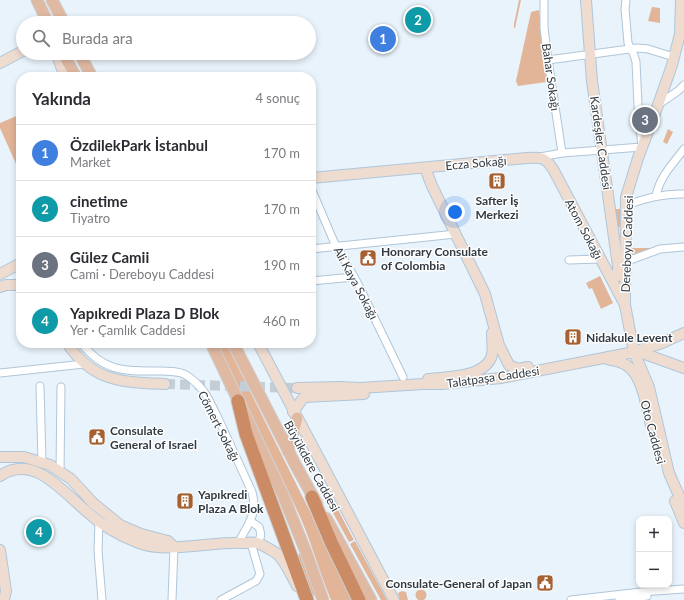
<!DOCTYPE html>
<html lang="tr">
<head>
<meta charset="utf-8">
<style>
	body { margin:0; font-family:Lato,sans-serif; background:#f2f2f3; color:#2b2b33 }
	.controls { position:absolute; right:12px; bottom:12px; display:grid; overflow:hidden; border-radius:8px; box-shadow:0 2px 6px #0003 }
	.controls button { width:36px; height:36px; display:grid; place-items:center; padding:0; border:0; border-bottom:1px solid #e1e1e2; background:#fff; color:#2b2b33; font:20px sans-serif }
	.you { position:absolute; left:455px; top:212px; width:14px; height:14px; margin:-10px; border:3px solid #fff; border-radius:50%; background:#1a73e8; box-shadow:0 0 0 6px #1a73e833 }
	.badge { display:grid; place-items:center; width:26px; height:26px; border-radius:50%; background:#0b8043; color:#fff; font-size:13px; font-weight:700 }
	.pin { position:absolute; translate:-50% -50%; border:2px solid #fff; box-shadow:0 1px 4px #0006 }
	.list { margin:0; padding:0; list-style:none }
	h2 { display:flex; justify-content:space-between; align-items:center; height:52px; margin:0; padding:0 16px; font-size:17px }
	h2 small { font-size:13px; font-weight:400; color:#7c7c81 }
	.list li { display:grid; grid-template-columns:26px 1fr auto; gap:12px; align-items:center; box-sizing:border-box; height:56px; padding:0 16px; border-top:1px solid #e1e1e2 }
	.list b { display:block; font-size:15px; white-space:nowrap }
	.list p { margin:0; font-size:13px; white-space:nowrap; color:#7c7c81 }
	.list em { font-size:13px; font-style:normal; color:#7c7c81 }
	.icon { flex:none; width:22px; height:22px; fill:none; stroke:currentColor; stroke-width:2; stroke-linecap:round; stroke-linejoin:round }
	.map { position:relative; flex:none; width:684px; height:600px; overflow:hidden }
	.search { position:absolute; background:#fff; box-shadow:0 2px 6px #0003; left:16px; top:16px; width:300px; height:44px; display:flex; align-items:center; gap:10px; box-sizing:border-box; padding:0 14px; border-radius:22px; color:#7c7c81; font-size:15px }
	.panel { position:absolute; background:#fff; box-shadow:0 2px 6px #0003; left:16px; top:72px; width:300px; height:276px; border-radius:16px }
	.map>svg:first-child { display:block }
	.green { fill:#e2b498 }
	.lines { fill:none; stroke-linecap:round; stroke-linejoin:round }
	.secondary-tunnel { stroke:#c4ced6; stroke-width:10; stroke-dasharray:10 5; stroke-linecap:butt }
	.street-casing { stroke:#afc6da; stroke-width:9 }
	.secondary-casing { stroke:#afc6da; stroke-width:12 }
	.primary-casing { stroke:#ced0d2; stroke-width:13 }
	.highway-casing { stroke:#ced0d2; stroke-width:15 }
	.street { stroke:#fff; stroke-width:7 }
	.secondary { stroke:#efdcd0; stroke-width:10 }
	.primary { stroke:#e0b9a2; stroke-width:11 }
	.highway { stroke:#cb8b64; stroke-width:13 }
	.labels { text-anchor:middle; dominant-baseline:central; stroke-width:3; stroke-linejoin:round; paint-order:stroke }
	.street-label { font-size:12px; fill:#313b43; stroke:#fefefe }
	.poi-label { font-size:12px; font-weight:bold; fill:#313b43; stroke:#fefefe; text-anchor:start }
</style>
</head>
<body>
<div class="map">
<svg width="684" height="600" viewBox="0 0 684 600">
	<rect width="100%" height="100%" fill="#e9f3fb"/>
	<g class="green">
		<path d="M519,0H521L515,28H514V24Z"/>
		<path d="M652,7L660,8V23L648,21Z"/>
		<path d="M539,10L544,47L546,82L518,86L516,81L531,12Z"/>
		<path d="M21,114V175L0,128V123Z"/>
		<path d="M668,129L673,132L667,144L663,142Z"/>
		<path d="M614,209H623L620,216L621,227H618L617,216Z"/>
		<path d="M629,248H651V250L630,258Z"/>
		<path d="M600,276L613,303L601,309L592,288L589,289L586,283Z"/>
		<path d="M217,343H226L354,600H331C318,569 310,536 295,506C270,451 242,398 217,343Z"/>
		<path d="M328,491L354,540L349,542L322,493Z"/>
		<path d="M355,541L387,600H381L350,544Z"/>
		<path d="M300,554L315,595L310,597L295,555Z"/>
		<circle cx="421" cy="595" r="5.5"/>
		<path d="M402,591L406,592L408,600H400L398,593Z"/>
	</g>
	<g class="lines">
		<path class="secondary-tunnel" d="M165,384L297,388"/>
		<g class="street-casing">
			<g id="street">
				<path d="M544,0V28L548,60L562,153"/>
				<path d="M548,60L637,48L648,49L674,57"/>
				<path d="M659,104L678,91L684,85"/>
				<path d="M540,157L562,153L642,147L638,106L636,62L634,55L628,43L625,9L626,0"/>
				<path d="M311,188L334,242L357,282L403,377"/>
				<path d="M656,196C660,176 673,164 684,149"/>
				<path d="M626,205C645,199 663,193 684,194"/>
				<path d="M311,249L456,234"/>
				<path d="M569,260L600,259"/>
				<path d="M625,262L660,249L684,247"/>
				<path d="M311,281L354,277"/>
				<path d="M81,343C105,373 126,371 160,371C168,371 177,371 184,374C192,378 202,388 206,395C211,403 215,412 219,420C230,444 241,468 252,492C258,514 248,525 238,543"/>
				<path d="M0,373L84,364"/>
				<path d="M40,386L42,463"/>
				<path d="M60,472L61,387"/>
				<path d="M99,521L98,551L102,600"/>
				<path d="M250,521L259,527C261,533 262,537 257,543"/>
				<path d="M172,600L174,547"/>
				<path d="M221,600L256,581L260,574L251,543"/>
				<path d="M571,600L641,592L684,589"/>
				<path d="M619,600L647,596"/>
			</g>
		</g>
		<g class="secondary-casing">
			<g id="secondary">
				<path d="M586,0L592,81L618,266V276"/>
				<path d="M681,0L680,34L672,65L657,108L638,158L626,197L625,305L634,352L649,387L669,473L684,507"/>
				<path d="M56,53L65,77"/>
				<path d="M0,63L23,51"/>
				<path d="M425,168L432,186L485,294L499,345L509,365L518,369L528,367"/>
				<path d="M311,178L527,158C541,157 545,157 553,169L624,303"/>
				<path d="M0,274L21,263"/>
				<path d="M0,287L6,285H21"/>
				<path d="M67,343C93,382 121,382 165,384"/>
				<path d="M258,343L394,600"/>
				<path d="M643,349L645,354L684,368"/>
				<path d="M607,359C614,361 620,361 626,365C643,375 646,407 651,425"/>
				<path d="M428,379C446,377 482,378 491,358C494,351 492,341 492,333"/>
				<path d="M297,388L339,387L360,388L423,384H442L501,378L634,352L662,343L684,333"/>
				<path d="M293,412L304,397L364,394"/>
				<path d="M0,457H24L50,465L71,479L93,503L120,525L141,534L168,541L174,547"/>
				<path d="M0,476C33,453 62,491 85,510C100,524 120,536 139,543C168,554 213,541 245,543C249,543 254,542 257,543C262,544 271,550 276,553C284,559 292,577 297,586"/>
				<path d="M675,501L684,523"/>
				<path d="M0,550L6,591L4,600"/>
			</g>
		</g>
		<g class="primary-casing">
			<g id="primary">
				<path d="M37,0L48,23"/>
				<path d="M52,0L64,23"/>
				<path d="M63,53L76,77"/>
				<path d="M79,53L92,77"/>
				<path d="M211,343L283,495L306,552L323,600"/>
				<path d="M233,343L295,464L317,504"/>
				<path d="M288,451L297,418"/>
				<path d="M326,518L371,600"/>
			</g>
		</g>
		<g class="highway-casing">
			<g id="highway">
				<path d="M238,401L246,434L307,600"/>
				<path d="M312,497L331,542L359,600"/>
			</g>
		</g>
		<use href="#street" class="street"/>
		<use href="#secondary" class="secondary"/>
		<use href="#primary" class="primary"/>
		<use href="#highway" class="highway"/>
	</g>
	<defs>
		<g id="building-square" transform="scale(0.9)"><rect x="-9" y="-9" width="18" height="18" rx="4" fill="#a56132" stroke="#fefefe"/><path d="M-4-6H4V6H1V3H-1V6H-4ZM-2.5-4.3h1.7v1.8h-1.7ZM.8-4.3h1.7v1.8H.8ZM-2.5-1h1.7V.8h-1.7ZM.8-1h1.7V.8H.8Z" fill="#fff"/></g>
		<g id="civic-square" transform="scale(0.9)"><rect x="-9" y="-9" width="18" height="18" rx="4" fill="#a56132" stroke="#fefefe"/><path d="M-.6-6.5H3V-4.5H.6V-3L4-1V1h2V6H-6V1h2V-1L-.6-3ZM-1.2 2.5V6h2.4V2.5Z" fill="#fff"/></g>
	</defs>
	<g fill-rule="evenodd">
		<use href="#building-square" x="497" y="181"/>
		<use href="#civic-square" x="368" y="258"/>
		<use href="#building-square" x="573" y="337"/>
		<use href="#civic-square" x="97" y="437"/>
		<use href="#building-square" x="185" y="501"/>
		<use href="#civic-square" x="545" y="583"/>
	</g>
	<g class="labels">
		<g class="street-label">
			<text transform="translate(551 77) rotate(82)">Bahar Sokağı</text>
			<text transform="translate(601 143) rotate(82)">Kardeşler Caddesi</text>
			<text transform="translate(476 163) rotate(-5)">Ecza Sokağı</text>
			<text transform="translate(584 229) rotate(62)">Atom Sokağı</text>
			<text transform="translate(627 244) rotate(-88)">Dereboyu Caddesi</text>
			<text transform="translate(356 283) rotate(62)">Ali Kaya Sokağı</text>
			<text transform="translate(493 377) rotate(-8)">Talatpaşa Caddesi</text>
			<text transform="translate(219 426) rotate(63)">Cömert Sokağı</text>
			<text transform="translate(653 432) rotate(75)">Oto Caddesi</text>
			<text transform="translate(312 466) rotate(61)">Büyükdere Caddesi</text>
		</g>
		<g class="poi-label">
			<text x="497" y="200" text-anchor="middle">Safter İş<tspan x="497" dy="14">Merkezi</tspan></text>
			<text x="381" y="251">Honorary Consulate<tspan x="381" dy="14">of Colombia</tspan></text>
			<text x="586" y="337">Nidakule Levent</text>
			<text x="110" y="430">Consulate<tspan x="110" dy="14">General of Israel</tspan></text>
			<text x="198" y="494">Yapıkredi<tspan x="198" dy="14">Plaza A Blok</tspan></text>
			<text x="532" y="583" text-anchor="end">Consulate-General of Japan</text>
		</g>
	</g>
</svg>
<div class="controls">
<button>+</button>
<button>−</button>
</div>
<div class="you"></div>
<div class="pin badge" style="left:383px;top:39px;background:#3f7fe0">1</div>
<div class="pin badge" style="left:418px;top:20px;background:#0f9aa8">2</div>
<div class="pin badge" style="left:645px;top:120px;background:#6b7280">3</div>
<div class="pin badge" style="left:39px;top:532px;background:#0f9aa8">4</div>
<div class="search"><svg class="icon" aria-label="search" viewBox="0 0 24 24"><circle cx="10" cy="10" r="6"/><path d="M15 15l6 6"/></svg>Burada ara</div>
<section class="panel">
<h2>Yakında<small>4 sonuç</small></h2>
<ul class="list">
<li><span class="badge" style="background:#3f7fe0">1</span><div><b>ÖzdilekPark İstanbul</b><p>Market</p></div><em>170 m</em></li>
<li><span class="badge" style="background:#0f9aa8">2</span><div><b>cinetime</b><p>Tiyatro</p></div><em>170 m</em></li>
<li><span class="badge" style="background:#6b7280">3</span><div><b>Gülez Camii</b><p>Cami · Dereboyu Caddesi</p></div><em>190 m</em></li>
<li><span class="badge" style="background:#0f9aa8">4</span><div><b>Yapıkredi Plaza D Blok</b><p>Yer · Çamlık Caddesi</p></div><em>460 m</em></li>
</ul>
</section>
</div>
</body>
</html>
